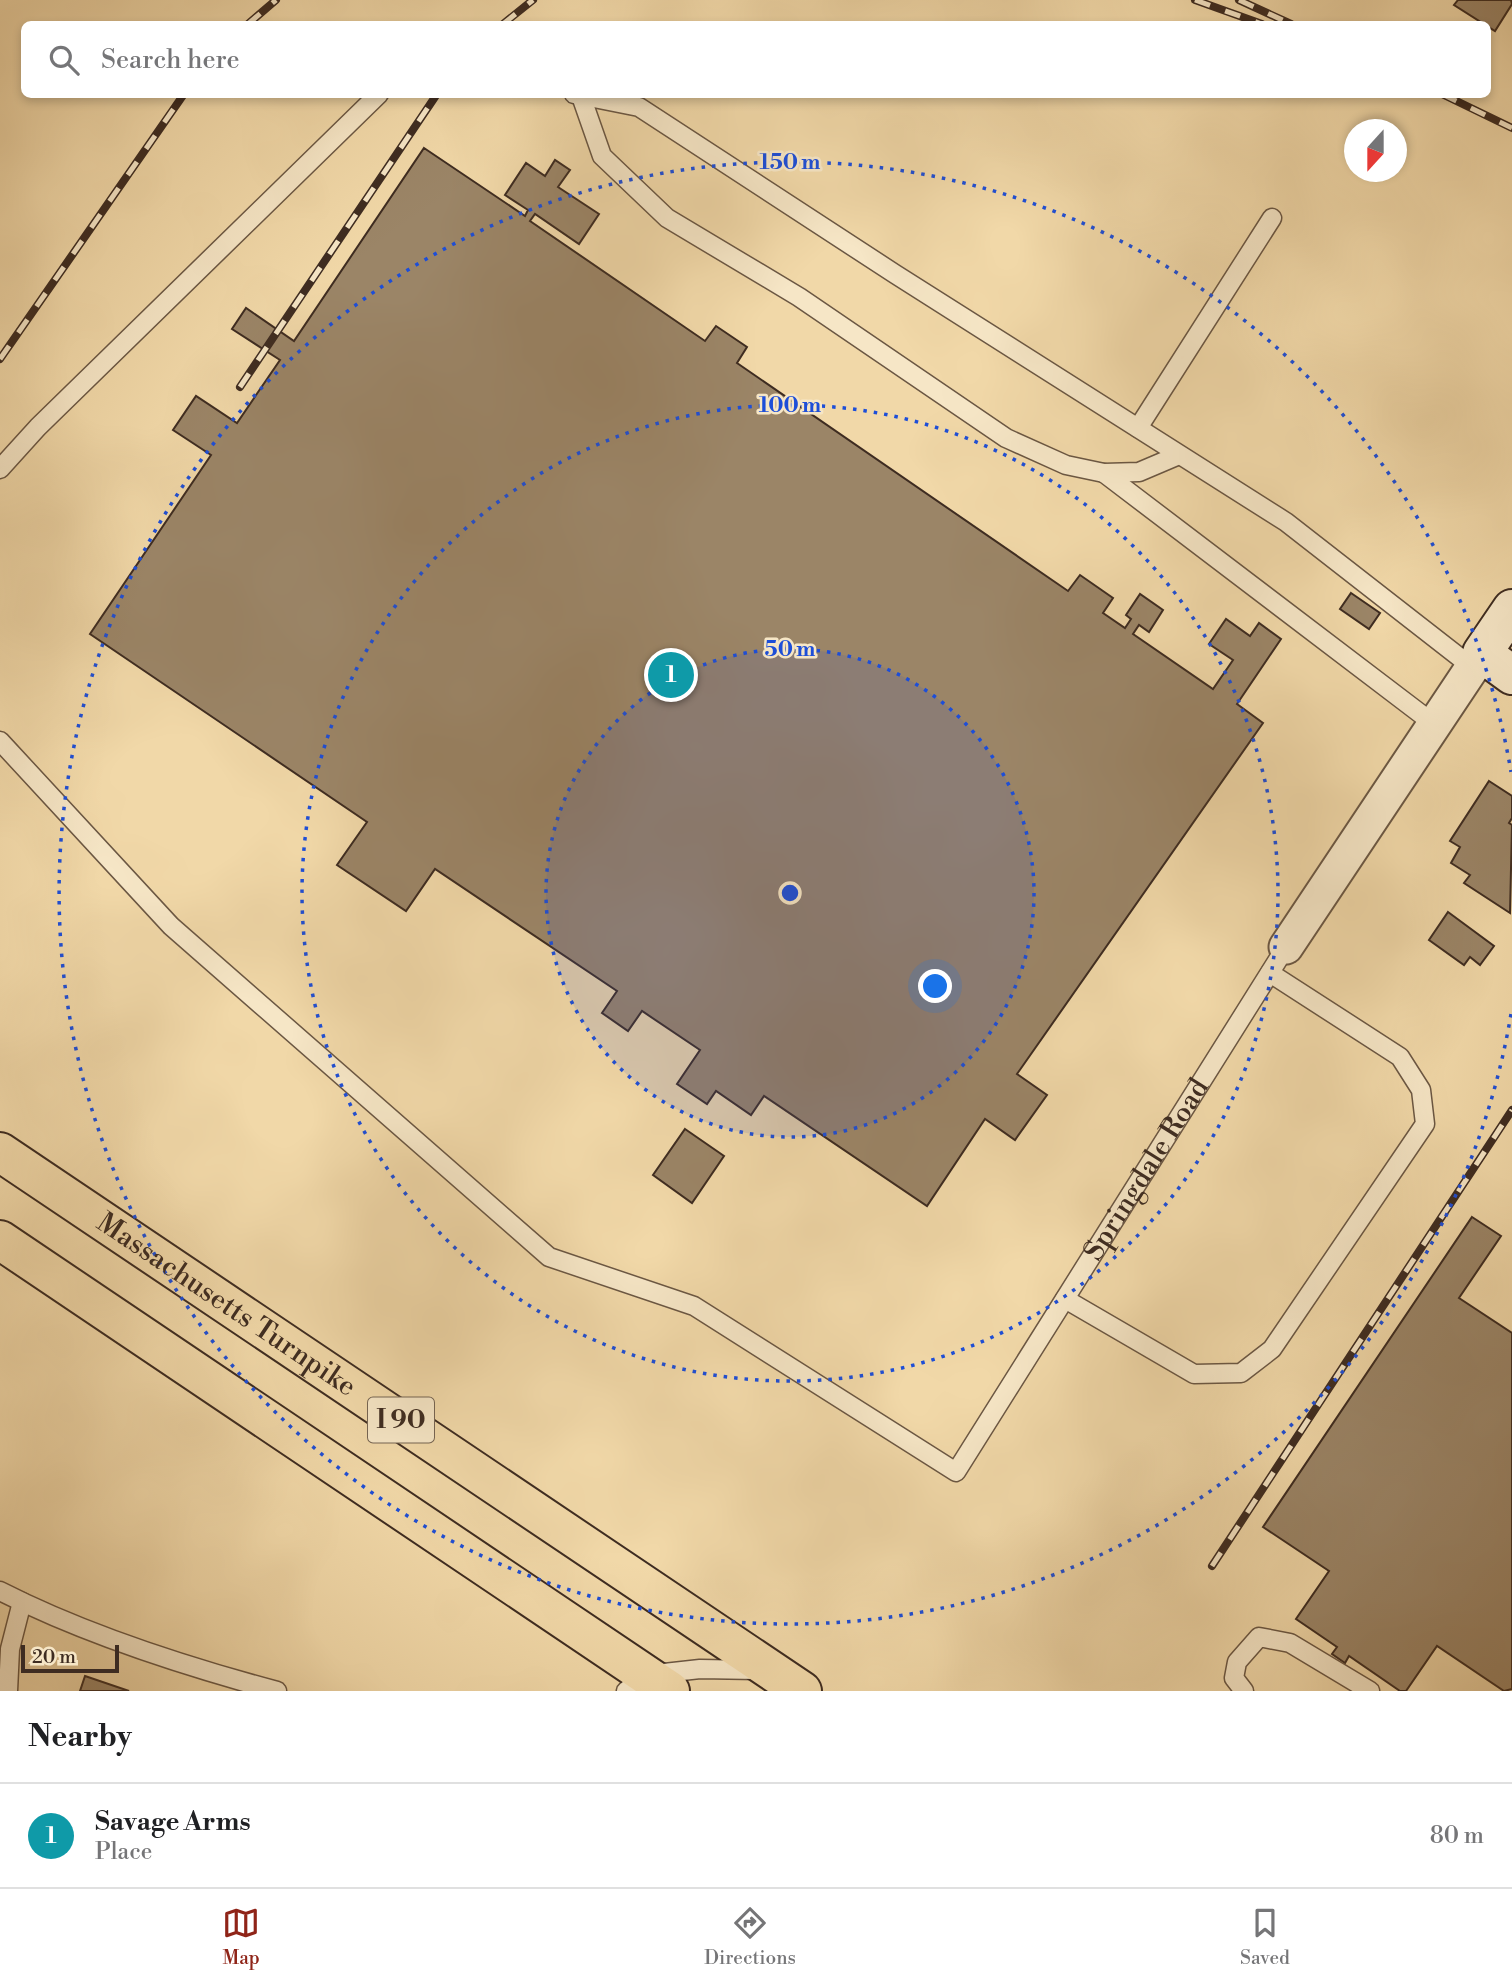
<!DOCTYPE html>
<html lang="en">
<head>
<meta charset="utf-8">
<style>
	body { margin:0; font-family:"Libre Bodoni",serif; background:#f6f6f6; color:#202124 }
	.compass { position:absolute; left:1344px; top:119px; width:63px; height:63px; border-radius:50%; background:#fff; box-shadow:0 4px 10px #0003; rotate:201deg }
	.scale { position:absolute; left:21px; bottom:18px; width:98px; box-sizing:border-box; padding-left:7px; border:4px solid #3e2c21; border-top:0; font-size:19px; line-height:24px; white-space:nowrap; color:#3e2c21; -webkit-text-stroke:5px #f6e6c6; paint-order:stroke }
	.you { position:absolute; left:936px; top:987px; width:24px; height:24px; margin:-18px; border:5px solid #fff; border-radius:50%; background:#1a73e8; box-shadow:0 0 0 10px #1a73e833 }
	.badge { display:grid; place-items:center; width:46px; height:46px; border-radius:50%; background:#8f2418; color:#fff; font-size:23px; font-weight:700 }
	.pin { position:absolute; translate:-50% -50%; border:4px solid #fff; box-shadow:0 2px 7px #0006 }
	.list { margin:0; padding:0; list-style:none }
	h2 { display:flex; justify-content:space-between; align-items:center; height:91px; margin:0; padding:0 28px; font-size:30px }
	h2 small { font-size:23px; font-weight:400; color:#757577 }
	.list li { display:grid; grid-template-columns:46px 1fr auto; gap:21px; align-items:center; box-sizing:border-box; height:105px; padding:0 28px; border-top:2px solid #e0e0e0 }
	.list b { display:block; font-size:26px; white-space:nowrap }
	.list p { margin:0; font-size:23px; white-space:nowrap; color:#757577 }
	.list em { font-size:23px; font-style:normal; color:#757577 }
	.icon { flex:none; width:38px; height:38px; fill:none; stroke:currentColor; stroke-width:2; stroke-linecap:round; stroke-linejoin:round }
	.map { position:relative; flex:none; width:1512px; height:1691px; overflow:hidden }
	.search { position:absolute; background:#fff; box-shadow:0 4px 10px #0003; left:21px; right:21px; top:21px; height:77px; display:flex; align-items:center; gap:18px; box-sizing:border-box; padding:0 24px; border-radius:10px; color:#757577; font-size:26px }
	.sheet { height:196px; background:#fff }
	nav { display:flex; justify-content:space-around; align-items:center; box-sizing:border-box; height:98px; border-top:2px solid #e0e0e0; background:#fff; font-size:19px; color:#757577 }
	nav a { display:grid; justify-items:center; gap:4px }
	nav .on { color:#8f2418 }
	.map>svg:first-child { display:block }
	.building { fill:#9b8567; stroke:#3e2c21; stroke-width:2 }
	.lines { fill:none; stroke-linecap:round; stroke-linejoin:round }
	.lane-casing { stroke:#6b5743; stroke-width:21 }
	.street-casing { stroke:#6b5743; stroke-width:37 }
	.secondary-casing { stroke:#3e2c21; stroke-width:42 }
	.highway-casing { stroke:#3e2c21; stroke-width:42 }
	.lane { stroke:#f6e6c6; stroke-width:18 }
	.street { stroke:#f6e6c6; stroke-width:33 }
	.secondary { stroke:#f6e6c6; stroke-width:38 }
	.highway { stroke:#f1d8a8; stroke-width:38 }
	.rail-casing { stroke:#3e2c21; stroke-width:8 }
	.rail { stroke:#f6e6c6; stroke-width:5; stroke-dasharray:16; stroke-linecap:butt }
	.ring { fill:none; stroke:#1d4ed8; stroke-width:3.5; stroke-dasharray:3.5 7 }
	.labels { text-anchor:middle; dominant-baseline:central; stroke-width:5; stroke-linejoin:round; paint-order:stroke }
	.shield { fill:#f6e6c6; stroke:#756452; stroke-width:2 }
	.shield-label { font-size:26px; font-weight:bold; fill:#3e2c21 }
	.street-label { font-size:28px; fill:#3e2c21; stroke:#f6e6c6 }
	.centre { fill:#1d4ed8; stroke:#f6e6c6; stroke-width:3.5 }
	.ring-label { font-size:21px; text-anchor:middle; font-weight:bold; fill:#1d4ed8; stroke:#f6e6c6; stroke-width:5; stroke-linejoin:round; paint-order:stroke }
</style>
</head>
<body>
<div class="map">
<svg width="1512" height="1691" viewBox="0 0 1512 1691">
	<rect width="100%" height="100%" fill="#f1d8a8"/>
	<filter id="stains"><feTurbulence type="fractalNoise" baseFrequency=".00286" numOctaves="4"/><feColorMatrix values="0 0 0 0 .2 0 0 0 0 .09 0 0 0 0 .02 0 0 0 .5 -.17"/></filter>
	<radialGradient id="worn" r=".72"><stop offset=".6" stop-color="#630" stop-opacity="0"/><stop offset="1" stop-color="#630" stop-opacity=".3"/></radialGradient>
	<g class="building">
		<path d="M1458,0H1511L1512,4L1495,31L1454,5Z"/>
		<path d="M424,148L525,216L528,210L505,195L526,163L545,176L555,160L570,170L558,187L599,214L579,244L535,214L530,221L705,341L716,326L747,347L737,363L1068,591L1080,575L1113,598L1103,613L1125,628L1131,619L1126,615L1140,594L1163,610L1149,632L1139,625L1133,634L1213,689L1233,660L1209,644L1226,619L1250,636L1259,623L1281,639L1237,704L1263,723L1017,1074L1047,1095L1015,1140L985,1119L927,1206L764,1096L751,1115L716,1091L707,1104L677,1084L700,1050L642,1011L628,1031L602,1013L617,991L435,869L406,911L337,865L367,822L90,634L211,455L173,430L196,396L237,423L280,360L232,329L246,308L294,341Z"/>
		<path d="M1351,593L1380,613L1369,629L1340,609Z"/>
		<path d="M1489,781L1512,796V818L1509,823L1512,825L1510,913L1464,883L1470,875L1451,863L1460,847L1450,841Z"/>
		<path d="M1448,912L1494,946L1480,965L1470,957L1464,965L1429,940Z"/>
		<path d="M685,1129L724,1156L692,1203L653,1175Z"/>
		<path d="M1472,1217L1501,1236L1459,1298L1512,1333V1689L1504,1691L1437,1646L1406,1691H1400L1349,1656L1345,1663L1332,1654L1337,1647L1296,1619L1329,1571L1263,1527Z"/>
		<path d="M85,1676L129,1691H80Z"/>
	</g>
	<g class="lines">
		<g class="lane-casing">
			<g id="lane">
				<path d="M574,94L639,107L895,274L1286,522L1472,667"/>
				<path d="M581,96L602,156L667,218L799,297L1006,438L1066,465L1104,473L1139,472L1179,455"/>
				<path d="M1138,428L1272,218"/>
				<path d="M0,469L38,427L379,94"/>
				<path d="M1104,473L1434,724"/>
				<path id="s1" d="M0,741L171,926L549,1257L694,1306L956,1472L1286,947"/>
				<path d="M1065,1299L1194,1374L1241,1373L1272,1349L1425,1124L1421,1090L1400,1057L1270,973"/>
				<path d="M0,1591C86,1635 184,1666 277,1691"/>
				<path d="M8,1691L10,1649L22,1602"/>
				<path d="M626,1691L646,1675L700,1669L757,1670"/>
				<path d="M1244,1691L1234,1678L1237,1662L1259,1637L1290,1643L1370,1691"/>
			</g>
		</g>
		<g class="street-casing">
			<path id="street" d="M1286,947L1482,653"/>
		</g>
		<g class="secondary-casing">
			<path id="secondary" d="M1512,609L1482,653L1512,675"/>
		</g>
		<g class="highway-casing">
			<g id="highway">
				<path id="s2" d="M0,1152L802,1691"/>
				<path d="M0,1240L670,1691"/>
			</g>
		</g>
		<use href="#lane" class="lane"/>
		<use href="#street" class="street"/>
		<use href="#secondary" class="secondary"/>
		<use href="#highway" class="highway"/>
		<g class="rail-casing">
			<g id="rail">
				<path d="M1195,0L1262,24"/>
				<path d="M1239,0L1291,24"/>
				<path d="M248,24L276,0"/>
				<path d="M503,24L533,0"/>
				<path d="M1442,94L1512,128"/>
				<path d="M0,359L184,94"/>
				<path d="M240,387L437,94"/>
				<path d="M1212,1566L1512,1110"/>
			</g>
		</g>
		<use href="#rail" class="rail"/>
	</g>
	<circle cx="790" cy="893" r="244" fill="#1d4ed8" fill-opacity=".12"/>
	<g class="ring">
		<circle cx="790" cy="893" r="244"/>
		<circle cx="790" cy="893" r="488"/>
		<path d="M1511 1014A731 731 0 1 1 1511 772"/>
	</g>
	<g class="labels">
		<rect class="shield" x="368" y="1397.5" width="66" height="45" rx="5"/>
		<g class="shield-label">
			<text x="401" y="1420">I 90</text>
		</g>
		<g class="street-label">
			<text stroke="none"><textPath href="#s1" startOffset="1575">Springdale Road</textPath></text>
			<text stroke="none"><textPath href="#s2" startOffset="273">Massachusetts Turnpike</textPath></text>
		</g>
	</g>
	<circle cx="790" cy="893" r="10" class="centre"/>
	<g class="ring-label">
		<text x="790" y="169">150 m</text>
		<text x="790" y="412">100 m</text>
		<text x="790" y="656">50 m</text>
	</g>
	<rect width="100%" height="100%" filter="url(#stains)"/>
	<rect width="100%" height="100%" fill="url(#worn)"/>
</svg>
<svg class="compass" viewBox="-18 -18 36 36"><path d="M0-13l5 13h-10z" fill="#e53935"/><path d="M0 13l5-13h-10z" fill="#757577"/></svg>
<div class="scale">20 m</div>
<div class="you"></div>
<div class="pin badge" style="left:671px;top:675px;background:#0f9aa8">1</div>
<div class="search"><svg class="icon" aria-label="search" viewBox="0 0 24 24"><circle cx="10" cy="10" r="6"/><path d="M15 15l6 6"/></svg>Search here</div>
</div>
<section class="sheet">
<h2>Nearby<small></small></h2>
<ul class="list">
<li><span class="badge" style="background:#0f9aa8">1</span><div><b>Savage Arms</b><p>Place</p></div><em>80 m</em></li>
</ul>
</section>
<nav>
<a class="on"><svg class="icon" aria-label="map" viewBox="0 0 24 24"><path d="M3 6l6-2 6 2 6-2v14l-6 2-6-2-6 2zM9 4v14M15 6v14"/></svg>Map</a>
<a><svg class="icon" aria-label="directions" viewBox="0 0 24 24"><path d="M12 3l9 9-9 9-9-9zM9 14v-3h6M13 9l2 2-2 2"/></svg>Directions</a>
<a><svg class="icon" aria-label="saved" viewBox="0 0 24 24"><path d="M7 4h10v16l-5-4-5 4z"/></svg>Saved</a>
</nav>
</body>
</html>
